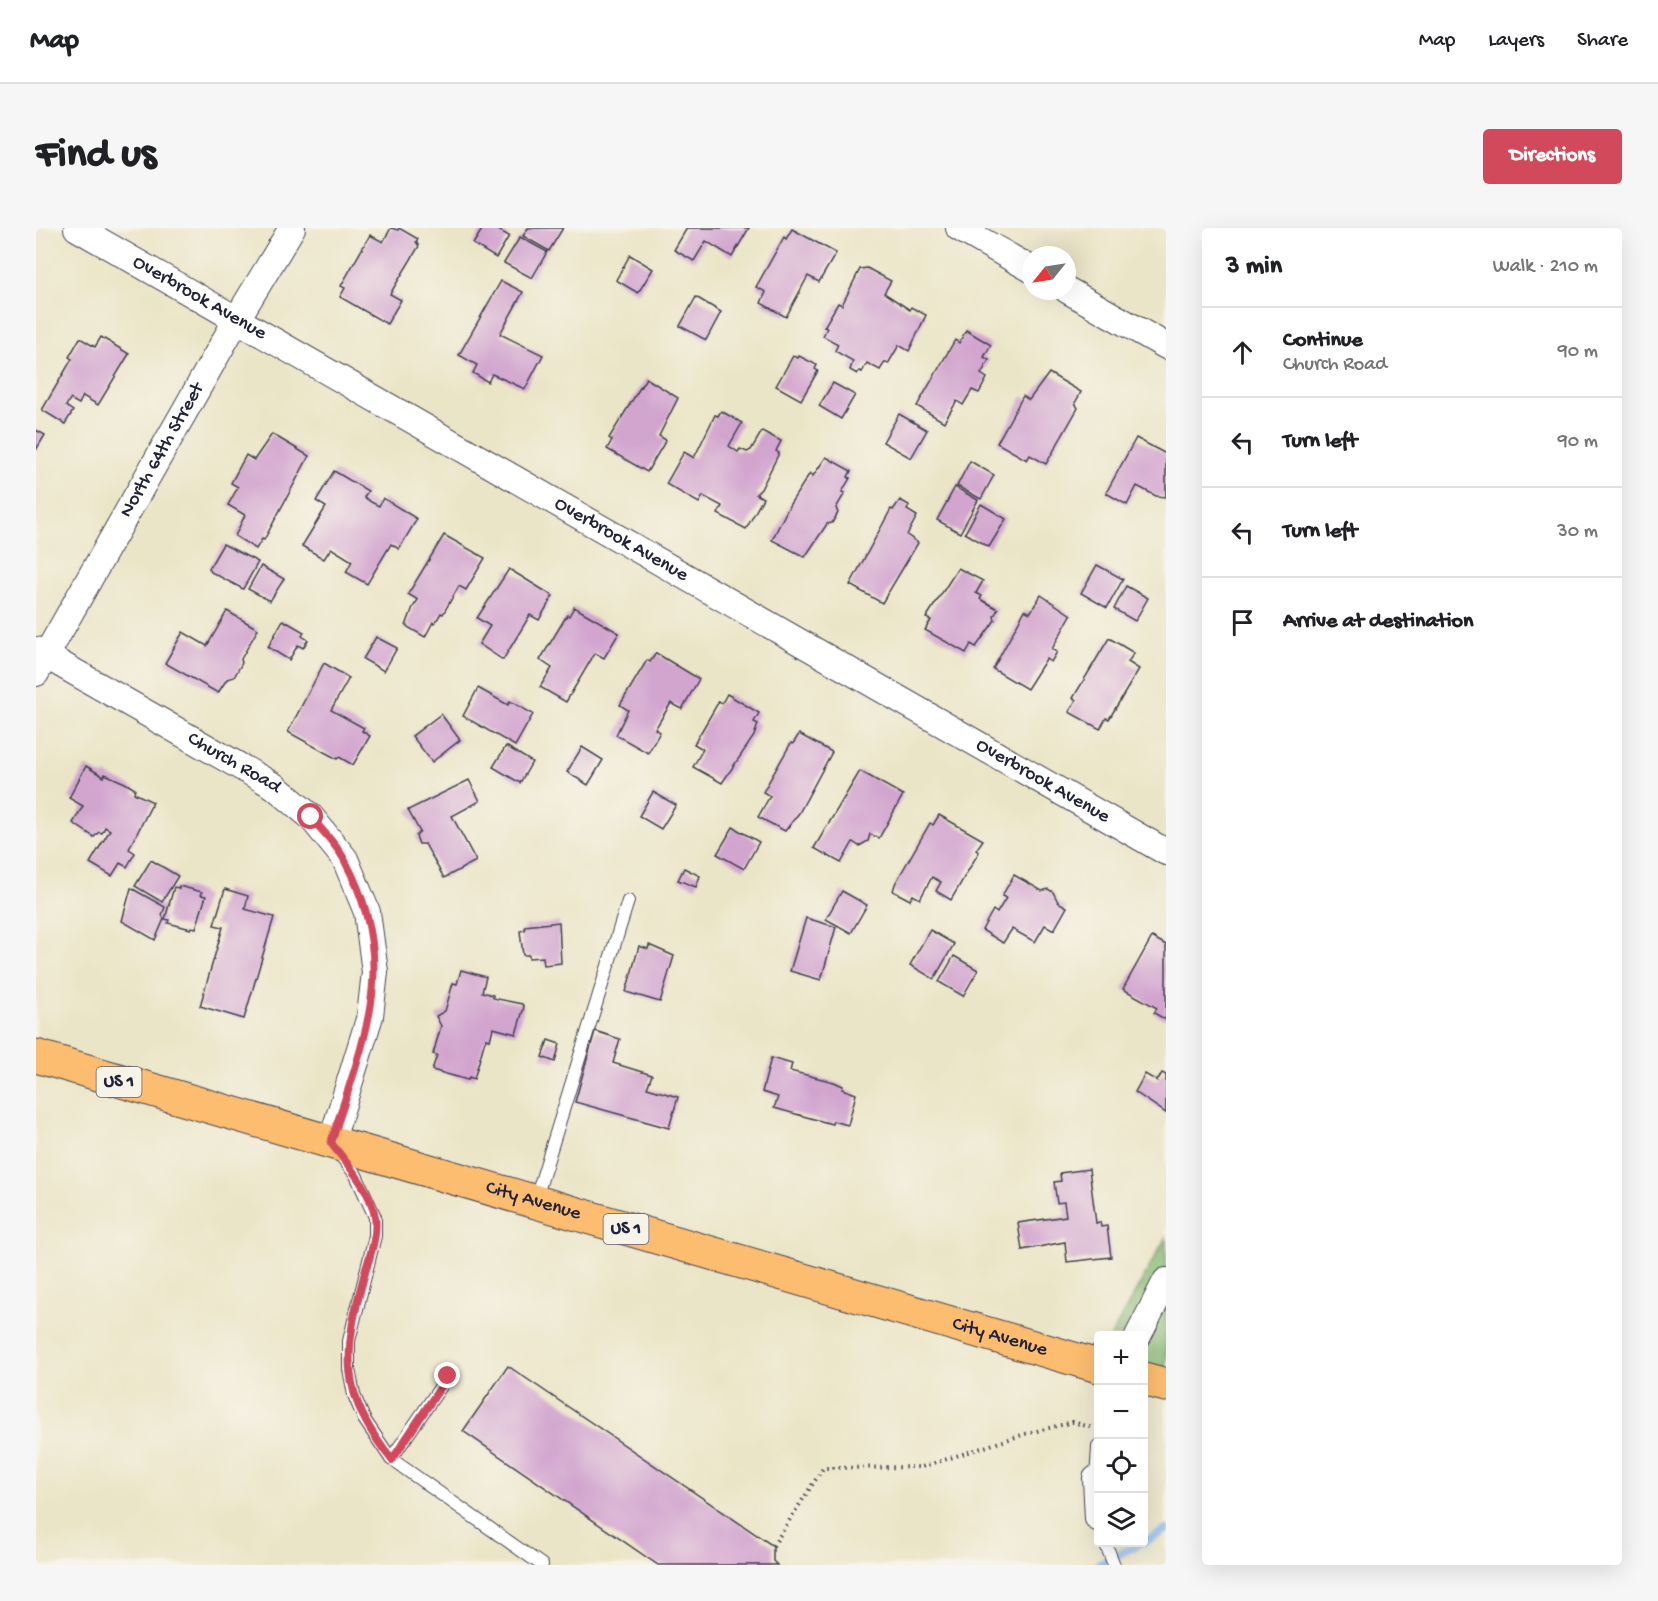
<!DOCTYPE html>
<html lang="en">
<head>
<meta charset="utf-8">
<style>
	body { margin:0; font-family:"Gochi Hand",sans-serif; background:#f6f6f6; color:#202124 }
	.controls { position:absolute; right:18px; bottom:18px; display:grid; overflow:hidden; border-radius:6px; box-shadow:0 6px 24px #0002 }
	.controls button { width:54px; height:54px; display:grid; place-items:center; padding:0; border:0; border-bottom:2px solid #e0e0e0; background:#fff; color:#202124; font:30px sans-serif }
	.compass { position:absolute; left:986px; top:18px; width:54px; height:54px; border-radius:50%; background:#fff; box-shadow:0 6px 24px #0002; rotate:240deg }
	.stop { position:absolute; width:18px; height:18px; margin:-14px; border:4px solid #d1495b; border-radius:50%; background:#fff }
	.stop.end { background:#d1495b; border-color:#fff; box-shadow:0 2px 6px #0008 }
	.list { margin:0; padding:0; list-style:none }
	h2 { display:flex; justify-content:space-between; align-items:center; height:78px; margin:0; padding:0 24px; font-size:26px }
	h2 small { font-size:20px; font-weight:400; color:#757577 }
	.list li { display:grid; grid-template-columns:39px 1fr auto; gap:18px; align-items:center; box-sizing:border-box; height:90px; padding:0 24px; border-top:2px solid #e0e0e0 }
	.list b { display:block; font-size:22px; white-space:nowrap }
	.list p { margin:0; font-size:20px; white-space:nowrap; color:#757577 }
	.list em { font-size:20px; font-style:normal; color:#757577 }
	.icon { flex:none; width:33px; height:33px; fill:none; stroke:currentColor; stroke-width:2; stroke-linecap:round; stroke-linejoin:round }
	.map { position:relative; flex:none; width:1130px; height:1337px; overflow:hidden; border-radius:6px }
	header { display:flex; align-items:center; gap:36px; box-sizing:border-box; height:84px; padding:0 30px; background:#fff; border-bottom:2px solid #e0e0e0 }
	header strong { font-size:28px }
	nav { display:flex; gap:33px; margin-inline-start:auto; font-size:21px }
	.intro { display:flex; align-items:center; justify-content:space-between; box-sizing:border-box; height:144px; padding:0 36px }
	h1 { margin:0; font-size:42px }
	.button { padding:15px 27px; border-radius:6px; background:#d1495b; color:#fff; font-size:21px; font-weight:700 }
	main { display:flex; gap:36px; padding:0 36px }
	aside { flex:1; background:#fff; border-radius:6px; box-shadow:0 6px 24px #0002 }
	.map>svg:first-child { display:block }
	.forest { fill:#89ba74; stroke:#566e58; stroke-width:1.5 }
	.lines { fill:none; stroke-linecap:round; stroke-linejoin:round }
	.stream { stroke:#86b7f2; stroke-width:8 }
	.building { fill:#d2a5cf }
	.service-casing { stroke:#403f50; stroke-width:14 }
	.minor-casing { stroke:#403f50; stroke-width:28 }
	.trunk-casing { stroke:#403f50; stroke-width:35 }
	.path { stroke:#403f50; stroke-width:4; stroke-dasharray:1.5 4.5; stroke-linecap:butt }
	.service { stroke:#fff; stroke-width:12 }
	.minor { stroke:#fff; stroke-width:26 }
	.trunk { stroke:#fcbd6f; stroke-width:33 }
	.route { stroke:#d1495b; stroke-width:8 }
	.labels { text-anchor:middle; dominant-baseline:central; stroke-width:6; stroke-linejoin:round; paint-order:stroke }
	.shield { fill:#f7f3e8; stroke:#62616f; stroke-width:1.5 }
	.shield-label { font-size:18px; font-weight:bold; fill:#22223b }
	.street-label { font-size:20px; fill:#22223b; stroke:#f7f3e8 }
</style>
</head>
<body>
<header>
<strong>Map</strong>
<nav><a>Map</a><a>Layers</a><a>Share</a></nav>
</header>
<div class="intro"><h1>Find us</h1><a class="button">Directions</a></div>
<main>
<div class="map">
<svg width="1130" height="1337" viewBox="0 0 1130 1337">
	<rect width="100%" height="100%" fill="#f7f3e8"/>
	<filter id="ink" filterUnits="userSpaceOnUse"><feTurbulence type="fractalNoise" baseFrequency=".0167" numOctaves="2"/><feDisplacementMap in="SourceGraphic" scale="12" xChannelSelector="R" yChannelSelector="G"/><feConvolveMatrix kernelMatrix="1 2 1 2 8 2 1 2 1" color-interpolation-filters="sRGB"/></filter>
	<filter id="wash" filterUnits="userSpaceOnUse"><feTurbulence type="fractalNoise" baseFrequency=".008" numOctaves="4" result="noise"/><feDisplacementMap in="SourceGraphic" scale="24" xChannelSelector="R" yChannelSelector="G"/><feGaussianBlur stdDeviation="1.35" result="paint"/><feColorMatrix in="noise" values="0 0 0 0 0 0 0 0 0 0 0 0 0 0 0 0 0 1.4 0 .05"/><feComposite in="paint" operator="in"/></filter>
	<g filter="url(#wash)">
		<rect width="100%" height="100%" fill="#ebe5c7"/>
		<path class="forest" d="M1130,1009V1148L1108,1141V1108H1075Z"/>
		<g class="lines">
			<g class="stream">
				<path d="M1108,1314L1130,1302"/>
				<path d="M1062,1337L1107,1314"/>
			</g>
		</g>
		<g id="blocks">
			<g class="building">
				<path d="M355,0L362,2L363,0L382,11L380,14L383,18L354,66L365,72L351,96L304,69L309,60L305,58L334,7L347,14Z"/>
				<path d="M447,0H459L473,8L460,30L437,16Z"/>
				<path d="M492,0H527L513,23L487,8Z"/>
				<path d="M651,0H713L696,29L670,13L658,33L638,22Z"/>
				<path d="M756,1L800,25L783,54L772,48L750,89L725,75L730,64L720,59L748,9L750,11Z"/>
				<path d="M484,9L511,24L496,50L468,35Z"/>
				<path d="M594,27L617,41L602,65L580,52Z"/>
				<path d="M831,40L855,53L848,65L874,82L875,79L890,87L873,123L863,117L852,136L849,134L844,142L831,135L826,144L823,143L821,146L814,142L817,133L799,123L802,116L787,108L791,100L788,99L802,75L806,77L824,41Z"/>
				<path d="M465,53L487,64L464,106L507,127L489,161L456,146L452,154L437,145L441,137L423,127Z"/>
				<path d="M660,69L685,84L670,112L644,98Z"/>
				<path d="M930,102L955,117L948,129L953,132L945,146L951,150L943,165L936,162L927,177L921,173L908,194L881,178L919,112L923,115Z"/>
				<path d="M65,109L93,126L62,177L47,168L43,176L34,171L30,178L37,183L29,196L6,182L36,131L33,129L44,110L59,119Z"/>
				<path d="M757,128L762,130L763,128L781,137L779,141L782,143L765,172L740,158Z"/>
				<path d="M1013,145L1045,164L1039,175L1042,180L1010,236L994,227L991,232L961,215L987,168L993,172Z"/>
				<path d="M610,150L642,170L623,208L630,212L611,244L571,221L576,212L573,210Z"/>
				<path d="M797,155L819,167L805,191L783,178Z"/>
				<path d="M685,183L706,195L693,218L702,224L704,221L711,224L715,222L726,203L745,213L740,223L743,225L725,261L720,266L727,270L710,301L682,286L686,278L667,268L663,275L630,256L648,224L658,230L679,187L682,188Z"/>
				<path d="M863,186L891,202L875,230L847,214Z"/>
				<path d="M0,202L9,207L0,222Z"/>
				<path d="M236,206L273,228L228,312L226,311L220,321L199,308L209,287L192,277L202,259L195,255L210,227L218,232Z"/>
				<path d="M1100,210L1130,226V269L1120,268L1101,258L1091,277L1070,265Z"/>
				<path d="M790,229L815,243L812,249L814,250L806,264L809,265L800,280L802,285L796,295L791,296L769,329L736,312L754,276L774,245L777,248Z"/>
				<path d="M934,233L958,247L945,271L921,258Z"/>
				<path d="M298,243L332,263L328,269L335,274L343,278L347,270L381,291L363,321L355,316L331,356L310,344L316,333L295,320L288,331L266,318L290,279L280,273Z"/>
				<path d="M919,259L942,272L924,305L901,292Z"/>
				<path d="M864,272L873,277L871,282L881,288L871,307L882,315L846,375L814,357L855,281L857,282Z"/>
				<path d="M945,276L970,291L953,319L929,305Z"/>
				<path d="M408,307L449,330L430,362L423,358L407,386L405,385L399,395L397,394L389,409L370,398L377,379L382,372L372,366Z"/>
				<path d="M187,316L222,334L207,361L175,344L173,340Z"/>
				<path d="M1061,337L1087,351L1071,380L1045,365Z"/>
				<path d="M225,338L248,351L234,373L212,361Z"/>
				<path d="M922,340L947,353L940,365L946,368L944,371L962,381L958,388L959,392L940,419L935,416L930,425L889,402L895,392L890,390Z"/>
				<path d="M473,341L517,368L503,392L494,387L467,432L443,416L454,398L441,390Z"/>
				<path d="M1090,358L1112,370L1099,393L1078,381Z"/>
				<path d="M1005,367L1035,387L1016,421L1021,424L1015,434L1010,431L991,461L957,441L989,382L994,385Z"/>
				<path d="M538,379L583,405L568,430L559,425L530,474L504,459L516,440L504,432L531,387L533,388Z"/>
				<path d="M191,383L222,401L205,431L206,435L198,449L191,451L182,465L129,435L147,404L171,418Z"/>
				<path d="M247,392L268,404L266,408L272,412L267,420L262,417L253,432L232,419Z"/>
				<path d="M340,409L361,420L348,443L327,431Z"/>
				<path d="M1073,410L1098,425L1092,434L1103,441L1073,491L1070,490L1064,501L1033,484L1040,472L1037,470Z"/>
				<path d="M620,425L663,451L646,481L635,475L619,501L624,504L612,525L580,507L592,482L584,477L611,432L614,434Z"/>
				<path d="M288,435L313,450L295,482L328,500L326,503L334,508L317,537L303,529L301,531L252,504Z"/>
				<path d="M442,460L472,477L474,473L497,486L479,518L427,488Z"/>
				<path d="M691,466L723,485L718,494L722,496L718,508L686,555L657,539L667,521L658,516L683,473L686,475Z"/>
				<path d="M405,486L424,512L396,534L376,508Z"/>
				<path d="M763,506L796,524L763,585L749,603L722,589L734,568L727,564L755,515L757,516Z"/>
				<path d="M470,518L496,534L484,555L457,539Z"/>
				<path d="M546,519L567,532L552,557L531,544Z"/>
				<path d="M50,538L68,549L69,546L89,555L99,561L98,565L117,574L93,621L99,625L91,639L84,635L76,648L54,635L74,602L69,599L66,605L63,604L58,609L37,595L47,578L33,570Z"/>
				<path d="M824,543L867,567L843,610L834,606L832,613L823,618L817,614L805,635L778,620Z"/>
				<path d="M433,552L444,573L416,588L440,633L408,650L389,616H383L380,608L384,604L372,582Z"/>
				<path d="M617,564L640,577L625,601L603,588Z"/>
				<path d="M903,587L947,612L940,622L943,624L915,672L900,663L905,654L896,649L884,671L877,667L874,672L857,663L859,656L894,595L897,597Z"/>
				<path d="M697,599L723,614L708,641L681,626Z"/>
				<path d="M115,632L142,648L126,674L99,658Z"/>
				<path d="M648,640L664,648L660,659L642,652Z"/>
				<path d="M978,647L1006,663L1012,661L1017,664L1022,674L1031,679L1018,702L1009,697L999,714L976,701L967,715L946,702L957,682L961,685L970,670L966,668Z"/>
				<path d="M143,658L166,664L165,667L170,668L160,700L156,699L155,701L132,695L133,692L129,691L138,659L143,660Z"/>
				<path d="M95,660L129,679L126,687L128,691L119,712L86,693Z"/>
				<path d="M189,661L212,668L209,681L238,689L208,791L164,778L187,699L178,697Z"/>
				<path d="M806,663L831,677L815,705L790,691Z"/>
				<path d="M770,690L800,699L785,752L754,743Z"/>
				<path d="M523,694L525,735L508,737L507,729L493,730V727H487L484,703L489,702V698Z"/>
				<path d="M894,702L918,716L898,751L874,737Z"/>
				<path d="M1116,709L1130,717V792L1118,785L1121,780L1087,761Z"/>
				<path d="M613,717L638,728L624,774L590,764L603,718L612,721Z"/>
				<path d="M918,728L942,742L927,768L903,754Z"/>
				<path d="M425,742L450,749L446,764L457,767V770L486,776L488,779L480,806L457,800L454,812L450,811L448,816L438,851L433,849L432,852L396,842L401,827L397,826L405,798L400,788L409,783L417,755L421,756Z"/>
				<path d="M559,803L584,811L577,835L616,847L611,860L642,869L633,900L539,874Z"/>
				<path d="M512,812L524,816L519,834L506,829Z"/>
				<path d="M735,830L756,836L754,843L798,854L807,858L806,861L820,866L812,897L797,893L796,896L738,880L742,869L726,864Z"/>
				<path d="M1126,845L1130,847V885L1099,864L1109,846L1121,853Z"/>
				<path d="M1053,941L1060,995L1064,994L1065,999L1071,998L1075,1029L1031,1034L1029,1014L986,1022L982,995L1030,988L1028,974L1021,975L1018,954L1025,953L1024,945Z"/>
				<path d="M472,1138L737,1318V1333L741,1337H622L427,1203Z"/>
			</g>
		</g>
	</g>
	<g filter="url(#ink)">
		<use href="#blocks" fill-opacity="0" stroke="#403f50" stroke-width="1.5"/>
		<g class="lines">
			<g class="service-casing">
				<g id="service">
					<path d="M301,923L320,947L339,989V1008L313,1113V1141L318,1167L328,1191L355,1231L506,1337"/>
					<path d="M499,973L592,673"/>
					<path d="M355,1231L412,1148"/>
					<path d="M1060,1251L1062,1219"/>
					<path d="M1069,1314L1078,1337"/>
				</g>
			</g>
			<g class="minor-casing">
				<g id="minor">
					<path id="s1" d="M41,0L1130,624"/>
					<path d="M923,0L995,41"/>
					<path d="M1031,62L1130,118"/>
					<path id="s2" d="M0,422L238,558L275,589L309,631L331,684L339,744L334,788L295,915"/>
					<path id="s3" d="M0,445L201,91L256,0"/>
					<path d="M1102,1108L1130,1053"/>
					<path d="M1060,1251L1062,1290"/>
				</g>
			</g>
			<g class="trunk-casing">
				<g id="trunk">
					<path id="s4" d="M0,828L1062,1138"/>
					<path d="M1108,1151L1130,1157"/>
				</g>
			</g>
			<path class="path" d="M737,1318L787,1240L886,1239L989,1206L1037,1194L1057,1200"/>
			<use href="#service" class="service"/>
			<use href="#minor" class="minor"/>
			<use href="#trunk" class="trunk"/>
		</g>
	</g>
	<g class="lines" filter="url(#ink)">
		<path class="route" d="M275,589C286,603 301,617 309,633C365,737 327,813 295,915C312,937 335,962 339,989C342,1008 333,1030 328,1048C307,1125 303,1166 356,1232L412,1148"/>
	</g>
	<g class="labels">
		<g class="shield">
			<rect x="60.5" y="839" width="45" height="30" rx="4.5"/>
			<rect x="567.5" y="986" width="45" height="30" rx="4.5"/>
		</g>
		<g class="shield-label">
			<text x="83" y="854">US 1</text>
			<text x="590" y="1001">US 1</text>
		</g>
		<g class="street-label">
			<text stroke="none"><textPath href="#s1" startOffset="141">Overbrook Avenue</textPath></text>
			<text stroke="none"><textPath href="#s3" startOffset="256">North 64th Street</textPath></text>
			<text stroke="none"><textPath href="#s1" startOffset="627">Overbrook Avenue</textPath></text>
			<text stroke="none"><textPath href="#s2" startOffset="228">Church Road</textPath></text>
			<text stroke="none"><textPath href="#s1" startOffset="1113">Overbrook Avenue</textPath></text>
			<text stroke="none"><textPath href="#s4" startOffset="518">City Avenue</textPath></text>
			<text stroke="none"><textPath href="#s4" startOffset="1004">City Avenue</textPath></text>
		</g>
	</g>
</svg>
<div class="controls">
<button>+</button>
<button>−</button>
<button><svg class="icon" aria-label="locate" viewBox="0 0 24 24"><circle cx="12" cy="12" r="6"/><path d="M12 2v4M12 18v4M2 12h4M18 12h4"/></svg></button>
<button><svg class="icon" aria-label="layers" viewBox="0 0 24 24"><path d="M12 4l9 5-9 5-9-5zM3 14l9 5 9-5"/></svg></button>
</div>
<svg class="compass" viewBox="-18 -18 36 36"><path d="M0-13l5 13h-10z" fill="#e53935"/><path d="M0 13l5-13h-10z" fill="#757577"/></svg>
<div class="stop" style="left:275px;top:589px"></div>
<div class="stop end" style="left:412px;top:1148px"></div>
</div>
<aside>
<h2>3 min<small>Walk · 210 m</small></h2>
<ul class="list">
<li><svg class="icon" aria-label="ahead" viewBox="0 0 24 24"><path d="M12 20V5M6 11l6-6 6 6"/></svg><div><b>Continue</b><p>Church Road</p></div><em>90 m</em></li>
<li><svg class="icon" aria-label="left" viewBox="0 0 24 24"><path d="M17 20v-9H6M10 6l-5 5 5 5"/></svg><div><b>Turn left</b></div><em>90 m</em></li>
<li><svg class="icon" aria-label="left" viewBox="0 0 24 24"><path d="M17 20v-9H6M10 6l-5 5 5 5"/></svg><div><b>Turn left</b></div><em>30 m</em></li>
<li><svg class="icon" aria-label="arrive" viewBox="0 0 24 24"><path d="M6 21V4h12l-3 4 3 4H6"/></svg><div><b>Arrive at destination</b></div></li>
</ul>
</aside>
</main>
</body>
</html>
